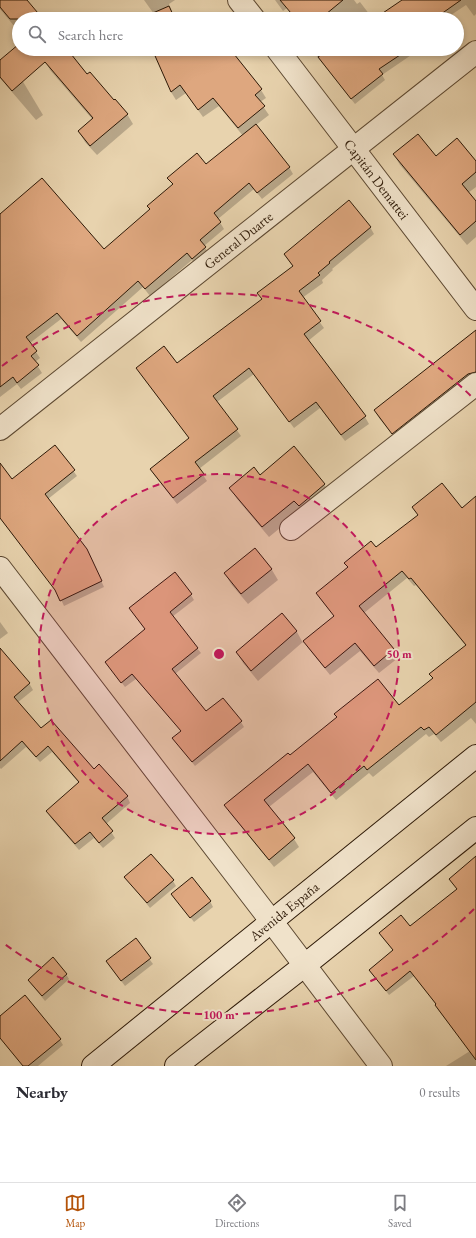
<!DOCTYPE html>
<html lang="en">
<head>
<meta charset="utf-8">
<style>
	body { margin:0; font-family:"EB Garamond",serif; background:#f7f7f7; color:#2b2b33 }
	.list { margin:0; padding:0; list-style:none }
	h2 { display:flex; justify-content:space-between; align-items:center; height:52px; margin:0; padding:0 16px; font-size:17px }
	h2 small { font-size:13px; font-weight:400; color:#7c7c81 }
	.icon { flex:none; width:22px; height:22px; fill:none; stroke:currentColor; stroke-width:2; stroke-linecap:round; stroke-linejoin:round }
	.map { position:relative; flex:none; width:476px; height:1066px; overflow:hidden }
	.search { position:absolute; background:#fff; box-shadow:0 2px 6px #0003; left:12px; right:12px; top:12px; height:44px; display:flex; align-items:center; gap:10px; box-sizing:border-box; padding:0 14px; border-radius:22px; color:#7c7c81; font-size:15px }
	.sheet { height:116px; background:#fff }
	nav { display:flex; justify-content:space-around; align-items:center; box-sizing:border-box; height:56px; border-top:1px solid #e1e1e2; background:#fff; font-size:11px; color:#7c7c81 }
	nav a { display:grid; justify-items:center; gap:2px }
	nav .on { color:#b45309 }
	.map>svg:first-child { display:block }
	.shadow { fill:#0003 }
	.building { fill:#dea77f; stroke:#2d1907 }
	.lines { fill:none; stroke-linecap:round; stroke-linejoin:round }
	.street-casing { stroke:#5c4831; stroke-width:24 }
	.secondary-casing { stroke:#2d1907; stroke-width:24 }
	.street { stroke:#f0e2ca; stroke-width:22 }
	.secondary { stroke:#f0e2ca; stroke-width:22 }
	.ring { fill:none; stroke:#c2185b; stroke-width:2; stroke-dasharray:7 5 }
	.labels { text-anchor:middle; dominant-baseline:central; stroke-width:4; stroke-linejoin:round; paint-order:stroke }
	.street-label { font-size:14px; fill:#2d1907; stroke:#f0e2ca }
	.centre { fill:#c2185b; stroke:#f0e2ca; stroke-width:2 }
	.ring-label { font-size:12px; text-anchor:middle; font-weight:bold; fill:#c2185b; stroke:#f0e2ca; stroke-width:4; stroke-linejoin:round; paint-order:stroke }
</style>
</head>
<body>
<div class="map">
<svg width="476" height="1066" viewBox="0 0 476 1066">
	<rect width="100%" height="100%" fill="#e8d3ae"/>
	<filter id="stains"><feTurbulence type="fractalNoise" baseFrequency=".005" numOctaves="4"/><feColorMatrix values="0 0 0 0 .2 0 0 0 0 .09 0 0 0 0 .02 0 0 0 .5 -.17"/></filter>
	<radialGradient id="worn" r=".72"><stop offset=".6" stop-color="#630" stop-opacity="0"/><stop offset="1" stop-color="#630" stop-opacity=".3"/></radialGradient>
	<g class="shadow">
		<path d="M0,0H26L41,19H19V32L0,9Z"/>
		<path d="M144,0H175L169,4L175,19H141L154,14Z"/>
		<path d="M275,0H354L357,4L360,2L373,19H296L287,8L283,11Z"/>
		<path d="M404,0H476V14L474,16L466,5L445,19H376Z"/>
		<path d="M19,46V49H59L127,114L133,124L97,155L85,142L79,132L93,120L50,70L45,61L22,80L43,115L36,120L0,78V62Z"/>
		<path d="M153,49H188L261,90L266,98L260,102L269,115L256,125L289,167L293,174L262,199L254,189L218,219L224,229L204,246L209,254L196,265L192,260L150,296L143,287L81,342L61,319L30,343L40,358L35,362L42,373L21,389L17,384L0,397V232L104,251L151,210L173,185L169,178L206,165L243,136L219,106L203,117L186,93L176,100L171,92Z"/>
		<path d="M311,49H420L382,75L385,80L355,104Z"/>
		<path d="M394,155L436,157L476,163V187L468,193L476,203V237L467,245L400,165Z"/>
		<path d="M370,227L374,234L332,269L333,270L322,280L323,283L302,298L324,328L308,341L365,417L369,424L345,441L320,408L294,428L254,374L217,402L241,436L199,469L207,481L177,504L155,476L151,469L190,439L141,375L177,364L262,300L293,267L285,255Z"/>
		<path d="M476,345V380L397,440L379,418L375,411Z"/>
		<path d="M55,446L77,476L48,499L90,556L104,587L64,606L58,593L0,518V475L12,480Z"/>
		<path d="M260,476L324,484L330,495L301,511L269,537L237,499L231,489Z"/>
		<path d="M476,498V724L471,718L441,742L434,734L429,737L426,734L373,777L369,773L336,800L313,772L269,807L294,839L299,847L274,867L230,813L226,805L290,757L399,706L433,679L466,646L416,585L414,586L407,578L364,613L394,650L398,658L379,673L360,651L330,675L309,649L304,641L258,681L243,663L237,653L282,614L297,632L303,643L335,617L322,601L317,593L348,568L345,563L376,549L419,516L413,507L461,509Z"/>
		<path d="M255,549L272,570L278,580L248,604L231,584L225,573Z"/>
		<path d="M191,595L194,600L172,617L201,653L175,674L206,712L241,722L244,727L195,766L177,743L182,732L136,679L125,687L106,662L146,630L130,608Z"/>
		<path d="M0,622L8,633L0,639Z"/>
		<path d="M0,650L29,683L33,690L17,703L41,730L127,796L130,803L106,824L115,838L103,848L94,838L79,850L51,818L47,811L79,783L52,752L40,762L26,747L1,769L0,768Z"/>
		<path d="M476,864V1066H446L470,1051L439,1011L436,1006L437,1005L414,976L389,995L370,970L394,951L383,938L410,927L457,889L450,879Z"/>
		<path d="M126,877L173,881L176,886L150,908L129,882Z"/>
		<path d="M172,894L210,901L213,907L194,922Z"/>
		<path d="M135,940L153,964L125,986L107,962Z"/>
		<path d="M66,974L69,979L45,1001L32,985L29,980Z"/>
		<path d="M0,1017L60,1040L63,1045L38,1066H23L0,1038Z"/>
	</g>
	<g class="building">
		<path d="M0,0H27L43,19H10L0,7Z"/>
		<path d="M280,0H343L320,19H296Z"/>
		<path d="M402,0H461L434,19H374Z"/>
		<path d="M169,6L175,19H139Z"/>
		<path d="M19,44V49H67L87,74L90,72L114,100L115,99L128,114L90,146L78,131L93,118L45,62L12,91L0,77V60Z"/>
		<path d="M152,49H230L262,89L255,95L265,106L238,128L213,98L198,110L180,85L171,92Z"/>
		<path d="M329,49H409L379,69L383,74L351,99L318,57Z"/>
		<path d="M256,124L290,167L257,193L249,183L214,213L221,222L200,240L206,247L192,259L187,253L145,289L138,281L77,336L57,313L26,337L37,351L31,356L39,365L17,383L13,377L0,387V214L42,178L104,249L150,209L147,206L173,184L167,178L197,153L206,164Z"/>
		<path d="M418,134L436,156L457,138L476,161V172L462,184L476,201V221L460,235L393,154Z"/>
		<path d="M349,200L371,227L329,262L330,263L318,273L320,275L299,291L321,321L304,334L366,416L341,435L316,402L289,422L249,368L213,396L238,429L195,462L204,474L173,498L150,469L189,438L136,368L164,346L177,363L262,299L257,293L293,266L284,254Z"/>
		<path d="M476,330V372L468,374L392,434L374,410Z"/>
		<path d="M55,445L75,470L45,494L87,549L102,581L60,601L55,590L0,518V463L12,479Z"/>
		<path d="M294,446L325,484L299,506L294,501L262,527L229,488L254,467L260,475Z"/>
		<path d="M442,483L462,508L476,496V702L436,735L429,727L424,730L421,727L367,770L364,766L331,793L308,764L264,800L295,838L269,860L224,805L288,753L290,755L337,717L334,714L378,679L399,705L433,678L429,674L466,645L411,578L409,579L402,571L359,606L394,649L374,666L355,643L325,668L303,641L334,616L316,593L348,567L344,563L371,541L376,547L418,515L412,507Z"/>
		<path d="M255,548L272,569L241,594L224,573Z"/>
		<path d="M175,572L192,594L170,612L198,648L172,669L206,711L223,698L242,721L192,762L172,738L181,731L132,674L121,683L105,662L145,629L129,608Z"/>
		<path d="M282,613L297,631L251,671L236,652Z"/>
		<path d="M0,648L30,683L14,697L41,728L51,720L94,769L99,764L128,796L102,818L113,831L99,843L90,832L75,844L46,811L79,782L48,746L36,757L22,741L0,761Z"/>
		<path d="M151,854L174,880L147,903L124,877Z"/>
		<path d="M476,856V1060L435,1005L436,1004L410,971L386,991L369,970L393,950L379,933L401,915L410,926L457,889L449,879Z"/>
		<path d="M192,877L211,901L190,918L171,894Z"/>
		<path d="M136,938L151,958L121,981L106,961Z"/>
		<path d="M53,957L67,974L42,996L28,980Z"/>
		<path d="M25,995L61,1039L28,1066H23L0,1038V1016Z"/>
	</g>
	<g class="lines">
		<g class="street-casing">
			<g id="street">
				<path d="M239,0L254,19"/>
				<path id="s1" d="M277,49L476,309"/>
				<path id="s2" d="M0,429L476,52"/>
				<path d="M291,529L476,384"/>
				<path d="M0,568L272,922L381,1066"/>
			</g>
		</g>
		<g class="secondary-casing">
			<g id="secondary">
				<path id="s3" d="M93,1066L476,756"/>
				<path d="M176,1066L305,965L476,828"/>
			</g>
		</g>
		<use href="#street" class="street"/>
		<use href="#secondary" class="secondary"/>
	</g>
	<circle cx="219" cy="654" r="180" fill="#c2185b" fill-opacity=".12"/>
	<g class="ring">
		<circle cx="219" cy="654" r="180"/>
		<path d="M474 909A361 361 0 0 1 2 942M2 366A361 361 0 0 1 474 399"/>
	</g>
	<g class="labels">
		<g class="street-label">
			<text stroke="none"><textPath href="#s1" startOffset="164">Capitán Demattei</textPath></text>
			<text stroke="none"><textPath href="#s2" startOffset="304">General Duarte</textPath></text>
			<text stroke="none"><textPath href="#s3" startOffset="246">Avenida España</textPath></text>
		</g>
	</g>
	<circle cx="219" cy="654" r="6" class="centre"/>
	<g class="ring-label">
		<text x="399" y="658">50 m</text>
		<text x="219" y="1019">100 m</text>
	</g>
	<rect width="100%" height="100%" filter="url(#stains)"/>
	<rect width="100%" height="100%" fill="url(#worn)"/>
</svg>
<div class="search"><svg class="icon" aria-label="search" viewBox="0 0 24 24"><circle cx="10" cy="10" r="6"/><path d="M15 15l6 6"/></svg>Search here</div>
</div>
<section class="sheet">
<h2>Nearby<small>0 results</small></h2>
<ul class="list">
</ul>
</section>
<nav>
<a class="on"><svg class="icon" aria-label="map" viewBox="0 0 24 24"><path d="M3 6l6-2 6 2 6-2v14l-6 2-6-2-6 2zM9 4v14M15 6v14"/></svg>Map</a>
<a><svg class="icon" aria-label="directions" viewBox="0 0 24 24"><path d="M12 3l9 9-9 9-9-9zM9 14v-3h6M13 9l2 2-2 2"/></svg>Directions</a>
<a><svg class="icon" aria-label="saved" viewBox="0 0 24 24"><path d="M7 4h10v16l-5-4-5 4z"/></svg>Saved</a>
</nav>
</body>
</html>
